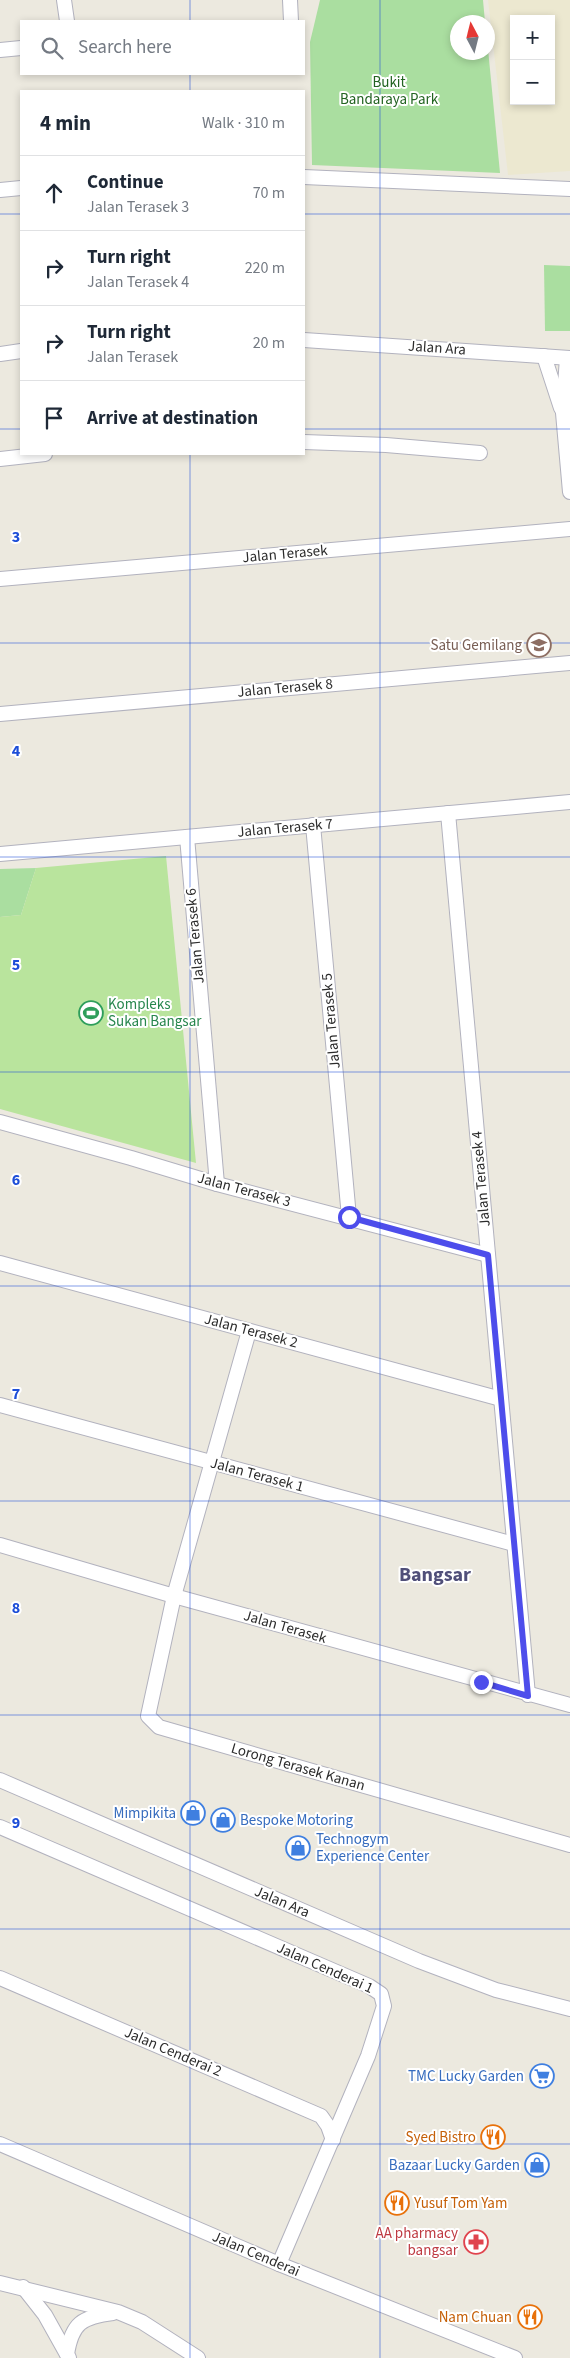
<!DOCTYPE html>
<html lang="en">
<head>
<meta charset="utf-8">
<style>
	body { margin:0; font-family:"Source Sans 3",sans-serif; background:#f6f6f7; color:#1f2937 }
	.controls { position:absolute; right:15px; top:15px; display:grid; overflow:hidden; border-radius:0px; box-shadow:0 2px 8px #0003 }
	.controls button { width:45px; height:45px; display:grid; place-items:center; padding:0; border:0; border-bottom:1px solid #e0e1e3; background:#fff; color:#1f2937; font:25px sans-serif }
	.compass { position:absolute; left:450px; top:15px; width:45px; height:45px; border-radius:50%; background:#fff; box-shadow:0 2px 8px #0003; rotate:353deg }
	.stop { position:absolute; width:15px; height:15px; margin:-11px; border:4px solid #4d4deb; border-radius:50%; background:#fff }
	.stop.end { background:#4d4deb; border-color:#fff; box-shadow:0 1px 5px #0008 }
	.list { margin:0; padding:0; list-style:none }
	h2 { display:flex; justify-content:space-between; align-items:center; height:65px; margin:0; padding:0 20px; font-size:21px }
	h2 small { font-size:16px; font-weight:400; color:#747a83 }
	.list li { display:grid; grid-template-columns:32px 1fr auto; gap:15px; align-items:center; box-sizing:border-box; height:75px; padding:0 20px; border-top:1px solid #e0e1e3 }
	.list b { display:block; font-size:19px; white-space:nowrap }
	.list p { margin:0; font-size:16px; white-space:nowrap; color:#747a83 }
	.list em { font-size:16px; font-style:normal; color:#747a83 }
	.icon { flex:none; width:28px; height:28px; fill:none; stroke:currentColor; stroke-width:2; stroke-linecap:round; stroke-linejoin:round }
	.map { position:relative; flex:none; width:570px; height:2358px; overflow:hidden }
	.search { position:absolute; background:#fff; box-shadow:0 2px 8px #0003; left:20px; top:20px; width:285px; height:55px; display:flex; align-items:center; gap:12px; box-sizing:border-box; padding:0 18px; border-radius:0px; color:#747a83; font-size:19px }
	.panel { position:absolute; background:#fff; box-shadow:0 2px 8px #0003; left:20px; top:90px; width:285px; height:365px; border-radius:0px }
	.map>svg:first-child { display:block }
	.education { fill:#ece8d0; fill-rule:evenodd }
	.green { fill:#aadea0 }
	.pitch { fill:#b9e49d }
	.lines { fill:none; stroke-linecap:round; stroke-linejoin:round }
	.minor-casing { stroke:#b2b2be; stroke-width:16 }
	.minor { stroke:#fff; stroke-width:14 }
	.route { stroke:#4d4deb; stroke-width:6 }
	.grid { fill:none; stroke:#1d4ed8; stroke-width:1; stroke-opacity:0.55 }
	.labels { text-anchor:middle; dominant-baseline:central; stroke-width:4; stroke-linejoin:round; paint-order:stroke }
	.park-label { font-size:15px; fill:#226321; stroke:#fff }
	.street-label { font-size:15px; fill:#2b2b2b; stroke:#fff }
	.education-label { font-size:15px; fill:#785e54; stroke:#fff; text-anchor:end }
	.leisure-label { font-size:15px; fill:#27864d; stroke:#fff; text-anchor:start }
	.shop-label { font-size:15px; fill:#366cbe; stroke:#fff; text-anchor:end }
	.food-label { font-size:15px; fill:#c56008; stroke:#fff; text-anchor:end }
	.health-label { font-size:15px; fill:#be3a42; stroke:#fff; text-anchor:end }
	.district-label { font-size:20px; font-weight:bold; fill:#504f79; stroke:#fff }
	.grid-label { font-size:16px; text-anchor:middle; font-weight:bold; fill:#1d4ed8; stroke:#fff; stroke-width:4; stroke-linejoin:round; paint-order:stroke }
</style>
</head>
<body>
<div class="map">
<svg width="570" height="2358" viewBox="0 0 570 2358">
	<rect width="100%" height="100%" fill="#ece9df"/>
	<path class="education" d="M488,0H570V171L508,175ZM514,19H551V101H514Z"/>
	<g class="green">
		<path d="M320,0H483L485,22H458V52H488V49L500,173L312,165L310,42Z"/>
		<path d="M544,265L570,266V331H545Z"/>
		<path d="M36,868L21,915L0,917V869Z"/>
	</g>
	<path class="pitch" d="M166,856L196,1163L0,1109V917L21,915L36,868Z"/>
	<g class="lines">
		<g class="minor-casing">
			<g id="minor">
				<path d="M64,0L67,21"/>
				<path d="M290,0L291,21"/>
				<path d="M0,50L21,48"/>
				<path d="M304,177L570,189"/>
				<path d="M0,190L21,188"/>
				<path d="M304,340L570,358"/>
				<path d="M0,354L21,351"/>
				<path d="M544,356L561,408"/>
				<path d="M567,358L563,413L570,492"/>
				<path d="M304,442L386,445L480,453"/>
				<path d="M0,459L45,454"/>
				<path d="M0,579L570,529"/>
				<path d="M0,714L570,663"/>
				<path d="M448,813L528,1695"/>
				<path d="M313,825L349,1217"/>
				<path d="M187,837L217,1184"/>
				<path d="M0,854L570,802"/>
				<path d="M0,1122L131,1158L217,1184L488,1255"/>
				<path d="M0,1263L501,1399"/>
				<path d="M249,1331L174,1596L148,1716L159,1727L570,1845"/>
				<path d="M0,1405L514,1544"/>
				<path d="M0,1545L174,1596L570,1705"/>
				<path d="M0,1780L419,1961L496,1990L570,2009"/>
				<path d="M0,1827L369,1986L381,1994L384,2006L368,2056L279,2264"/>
				<path d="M0,1978L321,2116L328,2126L333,2140"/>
				<path d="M0,2144L279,2264L515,2358"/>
				<path d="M0,2283L118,2312L142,2322L198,2358"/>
				<path d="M23,2287L45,2315L69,2358"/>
				<path d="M67,2354C72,2323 82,2317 113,2313"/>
			</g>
		</g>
		<use href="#minor" class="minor"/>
	</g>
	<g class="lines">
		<path class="route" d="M349,1217L488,1255L528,1696L481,1682"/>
	</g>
	<path class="grid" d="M190,0V21M380,0V2358M190,74V91M0,214H21M304,214H570M0,429H21M304,429H570M190,454V2358M0,643H570M0,857H570M0,1072H570M0,1286H570M0,1501H570M0,1715H570M0,1929H570M0,2144H570"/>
	<defs>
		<g id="school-ring" transform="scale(1.25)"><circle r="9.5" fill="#fff" stroke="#8d6e63" stroke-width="1.5"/><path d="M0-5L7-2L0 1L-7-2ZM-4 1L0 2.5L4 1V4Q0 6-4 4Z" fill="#8d6e63"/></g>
		<g id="stadium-ring" transform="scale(1.25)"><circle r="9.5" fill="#fff" stroke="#2e9e5b" stroke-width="1.5"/><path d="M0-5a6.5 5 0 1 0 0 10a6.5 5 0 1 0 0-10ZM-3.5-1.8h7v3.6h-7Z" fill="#2e9e5b"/></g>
		<g id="shop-ring" transform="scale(1.25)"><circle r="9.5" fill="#fff" stroke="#3f7fe0" stroke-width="1.5"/><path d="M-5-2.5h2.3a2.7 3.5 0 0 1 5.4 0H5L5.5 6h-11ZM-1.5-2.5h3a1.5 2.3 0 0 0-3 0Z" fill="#3f7fe0"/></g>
		<g id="supermarket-ring" transform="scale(1.25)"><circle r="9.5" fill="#fff" stroke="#3f7fe0" stroke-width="1.5"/><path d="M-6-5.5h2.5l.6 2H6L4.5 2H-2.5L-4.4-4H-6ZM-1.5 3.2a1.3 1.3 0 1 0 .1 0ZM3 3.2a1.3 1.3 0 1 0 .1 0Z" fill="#3f7fe0"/></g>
		<g id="restaurant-ring" transform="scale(1.25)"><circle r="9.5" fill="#fff" stroke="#e8710a" stroke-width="1.5"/><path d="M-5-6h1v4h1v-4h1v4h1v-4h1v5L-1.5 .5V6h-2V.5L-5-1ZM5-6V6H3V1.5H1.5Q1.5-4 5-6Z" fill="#e8710a"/></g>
		<g id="pharmacy-ring" transform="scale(1.25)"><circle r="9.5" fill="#fff" stroke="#e0444e" stroke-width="1.5"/><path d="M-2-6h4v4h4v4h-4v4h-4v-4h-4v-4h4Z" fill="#e0444e"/></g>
	</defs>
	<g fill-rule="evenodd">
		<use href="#school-ring" x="539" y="645"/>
		<use href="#stadium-ring" x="91" y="1013"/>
		<use href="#shop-ring" x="193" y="1813"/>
		<use href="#shop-ring" x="223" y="1820"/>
		<use href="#shop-ring" x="298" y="1848"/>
		<use href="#supermarket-ring" x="542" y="2076"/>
		<use href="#restaurant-ring" x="493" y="2137"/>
		<use href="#shop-ring" x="537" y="2165"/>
		<use href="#restaurant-ring" x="397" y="2203"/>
		<use href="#pharmacy-ring" x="476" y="2242"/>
		<use href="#restaurant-ring" x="530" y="2317"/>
	</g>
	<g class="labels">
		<g class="park-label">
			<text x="389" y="82">Bukit<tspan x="389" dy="17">Bandaraya Park</tspan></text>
		</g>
		<g class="street-label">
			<text transform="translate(437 348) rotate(4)">Jalan Ara</text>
			<text transform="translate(285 554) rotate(-5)">Jalan Terasek</text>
			<text transform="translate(285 688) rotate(-5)">Jalan Terasek 8</text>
			<text transform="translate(285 828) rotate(-5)">Jalan Terasek 7</text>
			<text transform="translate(195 936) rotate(-95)">Jalan Terasek 6</text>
			<text transform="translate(331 1021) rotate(-95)">Jalan Terasek 5</text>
			<text transform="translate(481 1179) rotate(-95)">Jalan Terasek 4</text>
			<text transform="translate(244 1190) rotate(15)">Jalan Terasek 3</text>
			<text transform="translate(251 1331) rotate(15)">Jalan Terasek 2</text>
			<text transform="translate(257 1475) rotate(15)">Jalan Terasek 1</text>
			<text transform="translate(285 1627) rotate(16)">Jalan Terasek</text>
			<text transform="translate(298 1767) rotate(16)">Lorong Terasek Kanan</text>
			<text transform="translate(282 1902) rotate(23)">Jalan Ara</text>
			<text transform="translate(325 1968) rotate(24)">Jalan Cenderai 1</text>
			<text transform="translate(173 2052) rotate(23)">Jalan Cenderai 2</text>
			<text transform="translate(256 2254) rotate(23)">Jalan Cenderai</text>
		</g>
		<g class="education-label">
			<text x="522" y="645">Satu Gemilang</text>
		</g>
		<g class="leisure-label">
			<text x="108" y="1004">Kompleks<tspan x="108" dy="17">Sukan Bangsar</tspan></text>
		</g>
		<g class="shop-label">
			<text x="176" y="1813">Mimpikita</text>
			<text x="240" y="1820" text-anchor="start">Bespoke Motoring</text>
			<text x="316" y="1839" text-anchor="start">Technogym<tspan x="316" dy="17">Experience Center</tspan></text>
			<text x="524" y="2076">TMC Lucky Garden</text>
			<text x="520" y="2165">Bazaar Lucky Garden</text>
		</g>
		<g class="food-label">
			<text x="476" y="2137">Syed Bistro</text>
			<text x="414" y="2203" text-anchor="start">Yusuf Tom Yam</text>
			<text x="512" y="2317">Nam Chuan</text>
		</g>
		<g class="health-label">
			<text x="458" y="2233">AA pharmacy<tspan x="458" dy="17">bangsar</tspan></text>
		</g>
		<g class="district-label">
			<text x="435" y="1575">Bangsar</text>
		</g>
	</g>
	<g class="grid-label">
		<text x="16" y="542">3</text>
		<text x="16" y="756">4</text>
		<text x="16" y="970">5</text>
		<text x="16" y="1185">6</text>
		<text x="16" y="1399">7</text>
		<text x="16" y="1613">8</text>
		<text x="16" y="1828">9</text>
	</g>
</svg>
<div class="controls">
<button>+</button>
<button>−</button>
</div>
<svg class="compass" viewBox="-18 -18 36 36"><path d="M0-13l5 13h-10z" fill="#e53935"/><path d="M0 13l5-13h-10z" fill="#747a83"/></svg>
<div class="stop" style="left:349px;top:1217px"></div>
<div class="stop end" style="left:481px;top:1682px"></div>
<div class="search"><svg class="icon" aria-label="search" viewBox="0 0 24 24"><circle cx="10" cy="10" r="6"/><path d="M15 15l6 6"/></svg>Search here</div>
<section class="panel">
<h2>4 min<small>Walk · 310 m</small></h2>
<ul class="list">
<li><svg class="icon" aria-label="ahead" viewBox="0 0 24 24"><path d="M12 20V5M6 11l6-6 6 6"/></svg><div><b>Continue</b><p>Jalan Terasek 3</p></div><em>70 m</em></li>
<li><svg class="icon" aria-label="right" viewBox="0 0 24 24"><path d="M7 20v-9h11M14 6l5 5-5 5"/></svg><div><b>Turn right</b><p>Jalan Terasek 4</p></div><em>220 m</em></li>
<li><svg class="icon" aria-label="right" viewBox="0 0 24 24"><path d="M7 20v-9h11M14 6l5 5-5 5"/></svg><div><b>Turn right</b><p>Jalan Terasek</p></div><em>20 m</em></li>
<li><svg class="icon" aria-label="arrive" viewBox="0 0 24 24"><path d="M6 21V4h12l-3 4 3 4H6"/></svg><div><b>Arrive at destination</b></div></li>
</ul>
</section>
</div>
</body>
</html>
